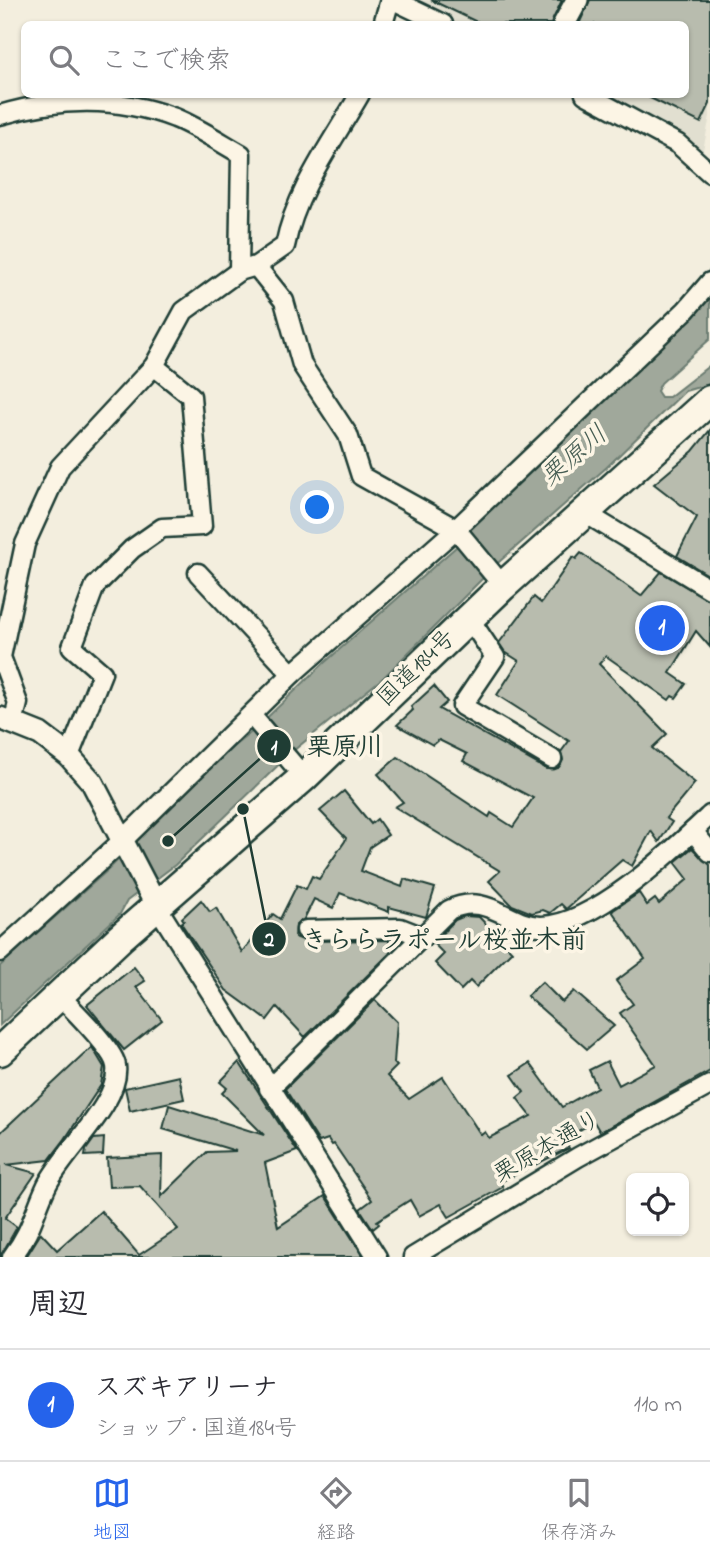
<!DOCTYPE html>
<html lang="ja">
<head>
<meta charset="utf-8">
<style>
	body { margin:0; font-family:"Indie Flower","Klee One",sans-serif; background:#f7f7f7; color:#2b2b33 }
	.controls { position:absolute; right:21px; bottom:21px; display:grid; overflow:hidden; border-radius:10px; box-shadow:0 2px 5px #0004 }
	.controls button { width:63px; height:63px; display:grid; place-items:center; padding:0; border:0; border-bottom:2px solid #e1e1e2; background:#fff; color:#2b2b33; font:35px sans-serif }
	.you { position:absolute; left:318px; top:508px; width:24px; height:24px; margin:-18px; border:5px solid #fff; border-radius:50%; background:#1a73e8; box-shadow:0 0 0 10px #1a73e833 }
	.badge { display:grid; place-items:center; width:46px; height:46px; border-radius:50%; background:#2563eb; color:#fff; font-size:23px; font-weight:700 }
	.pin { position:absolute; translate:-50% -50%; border:4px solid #fff; box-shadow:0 2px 7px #0006 }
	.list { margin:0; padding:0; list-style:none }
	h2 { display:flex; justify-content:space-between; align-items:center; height:91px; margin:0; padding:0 28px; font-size:30px }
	h2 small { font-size:23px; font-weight:400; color:#7c7c81 }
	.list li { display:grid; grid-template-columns:46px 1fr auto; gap:21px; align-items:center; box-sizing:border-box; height:112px; padding:0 28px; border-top:2px solid #e1e1e2 }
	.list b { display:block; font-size:26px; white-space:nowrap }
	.list p { margin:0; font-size:23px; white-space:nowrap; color:#7c7c81 }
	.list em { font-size:23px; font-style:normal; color:#7c7c81 }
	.icon { flex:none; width:38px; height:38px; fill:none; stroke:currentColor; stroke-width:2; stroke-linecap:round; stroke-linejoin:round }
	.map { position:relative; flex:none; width:710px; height:1257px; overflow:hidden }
	.search { position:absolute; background:#fff; box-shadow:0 2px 5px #0004; left:21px; right:21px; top:21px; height:77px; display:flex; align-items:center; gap:18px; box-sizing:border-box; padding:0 24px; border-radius:10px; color:#7c7c81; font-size:26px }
	.sheet { height:203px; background:#fff }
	nav { display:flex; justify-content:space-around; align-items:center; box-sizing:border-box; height:98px; border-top:2px solid #e1e1e2; background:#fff; font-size:19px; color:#7c7c81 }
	nav a { display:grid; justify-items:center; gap:4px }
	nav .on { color:#2563eb }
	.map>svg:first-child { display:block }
	.built { fill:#e1dfd0 }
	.water { fill:#a0a89b; stroke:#6c7d72; stroke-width:2 }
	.building { fill:#b8bcae; stroke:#1f3d34; stroke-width:2 }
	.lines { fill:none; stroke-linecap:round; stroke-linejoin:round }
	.minor-casing { stroke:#1f3d34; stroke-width:23 }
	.tertiary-casing { stroke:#1f3d34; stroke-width:26 }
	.trunk-casing { stroke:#1f3d34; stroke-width:33 }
	.minor { stroke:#fcf5e5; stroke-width:18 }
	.tertiary { stroke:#fcf5e5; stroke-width:21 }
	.trunk { stroke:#fcf5e5; stroke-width:28 }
	.labels { text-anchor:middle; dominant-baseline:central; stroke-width:7; stroke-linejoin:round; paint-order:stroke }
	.street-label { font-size:24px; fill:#1f3d34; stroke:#fcf5e5 }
	.water-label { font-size:26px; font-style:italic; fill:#465d53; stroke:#fcf5e5 }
	.leader { fill:none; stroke:#1f3d34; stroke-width:2.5 }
	.callout-dot { fill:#1f3d34; stroke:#fcf5e5; stroke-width:2.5 }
	.mark-label { font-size:21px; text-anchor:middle; font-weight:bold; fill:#fff }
	.callout-label { font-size:26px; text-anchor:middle; font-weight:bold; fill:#1f3d34; stroke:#fcf5e5; stroke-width:7; stroke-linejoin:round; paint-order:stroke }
</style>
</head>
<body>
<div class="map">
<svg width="710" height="1257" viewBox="0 0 710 1257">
	<rect width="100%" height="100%" fill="#f3eede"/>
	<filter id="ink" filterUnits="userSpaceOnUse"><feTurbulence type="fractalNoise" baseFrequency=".0143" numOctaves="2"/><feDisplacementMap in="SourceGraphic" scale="14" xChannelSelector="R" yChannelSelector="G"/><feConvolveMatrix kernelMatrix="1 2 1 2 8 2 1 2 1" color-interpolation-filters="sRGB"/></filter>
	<g filter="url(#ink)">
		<path class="built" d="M404,0H710V116L702,155L678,133L600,95L686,94V24H456Z"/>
		<path class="water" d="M710,290V339L661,383L657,391L661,397H669L710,365V384L685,391L607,467L499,562L384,677L293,751L175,865L127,901L120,914L0,1025V966L109,869L224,754L254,730L323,664L457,546L469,529Z"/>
		<g class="building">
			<path d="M431,0H562L551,24H481Z"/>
			<path d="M590,0H710V104L701,123L642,94H685V24H579Z"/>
			<path d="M710,430V576L677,556L697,517L654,484L693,451Z"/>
			<path d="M581,553L641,596L661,572L710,601V647L696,631L670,673L686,684L676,698L672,696L669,700L606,656L599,664L667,734L652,748L695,783L666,818L672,822L659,842L651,831L632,866L622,860L566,909L561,904L550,913L543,910L532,913L512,905L489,881L500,871L395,807L403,802L378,774L398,757L489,817L491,813L513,827L533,798L463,761L467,754L439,740L433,745L397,725L413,710L411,707L434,686L447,702L439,709L546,769L558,768L563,760L561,752L569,741L497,695L519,661L505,652L499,643L534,597L541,603L573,557L576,559Z"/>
			<path d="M344,791L371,824L377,819L388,835L370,847L361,871L402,887L404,879L435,888L426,917L389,907V912L340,893L333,908L314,899L304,919L296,925L295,937L306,941L389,940L390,953L305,1037L277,1007L267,1020L226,990L181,923L184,921L182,918L201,900L210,912L216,908L242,952L273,914L280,919L297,885L306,889L312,876L319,879L345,841L346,838L320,811Z"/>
			<path d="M692,848L710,865V1071L600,1132L594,1122L564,1139L569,1148L500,1182L503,1187L449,1217L441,1204L419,1216L410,1200L377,1221L379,1224L373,1229L360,1209L372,1200L334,1144L332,1145L328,1139L319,1142L285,1089L375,1000L397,1022L394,1063L397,1066L387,1076L409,1099L443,1077L481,1135L485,1132L489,1138L531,1116L517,1098L524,1092L512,1075L530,1063L562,1107L597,1087L589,1070L607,1061L619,1085L656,1065L620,1013L633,1004L616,981L645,959L612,911L639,893L647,905L655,899L659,904L688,879L675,862Z"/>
			<path d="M465,916L479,917L512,951L476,987L470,981L461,990L435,963L444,954L433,943L455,920Z"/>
			<path d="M134,967L145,981L136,987L162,1020L124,1050L87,1005Z"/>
			<path d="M542,982L562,1002L574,991L614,1026L587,1049L527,996Z"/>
			<path d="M92,1047L104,1067L101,1085L65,1139L49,1160L6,1165L36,1173L5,1218L17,1227L0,1257V1133Z"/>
			<path d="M239,1062L297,1151L265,1163L278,1227L325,1196L364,1257H26L41,1233L57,1250L101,1211L139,1255L178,1229L140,1186L109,1187L107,1158L162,1155L161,1197L207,1152L236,1151L163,1129L169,1105L264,1135L222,1093L227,1088L220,1082Z"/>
			<path d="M179,1076L184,1099L130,1111L125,1088Z"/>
			<path d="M104,1138L103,1155L85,1156L86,1150L94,1139Z"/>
		</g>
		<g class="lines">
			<g class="minor-casing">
				<g id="minor">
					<path d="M393,0L443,24"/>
					<path d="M383,24L390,0"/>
					<path d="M585,94L678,144L710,173"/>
					<path d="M0,115C59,98 116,96 175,118C197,127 220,142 241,154L239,271"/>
					<path d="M256,266L284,301L302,365L348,435L361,476L456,529L503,586"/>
					<path d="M585,513L710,589"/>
					<path d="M198,573L292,674"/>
					<path d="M469,618L495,657L462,706L552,759"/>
					<path d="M252,716L304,777"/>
					<path d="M13,723L18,703L1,657L25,544L60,467L154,366L184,311L239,271L256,266L285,246C296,190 332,143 360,94"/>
					<path d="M69,756L102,673L72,647L95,586L132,549L162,528L202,526L191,396L154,366"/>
					<path d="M693,831L710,852"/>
					<path d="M156,905L377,1257"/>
					<path d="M306,930L400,928L423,937"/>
					<path d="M0,952L121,842L292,674L456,529L686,310L710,282"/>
					<path d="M269,1089L449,910C487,891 509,926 541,926C595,925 672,851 710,815"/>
					<path d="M12,1257C32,1231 34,1212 47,1185C63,1152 121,1102 116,1066C114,1049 73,1010 60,996"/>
					<path d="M413,1257L578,1157L710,1085"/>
				</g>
			</g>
			<g class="tertiary-casing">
				<g id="tertiary">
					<path d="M564,24L577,0"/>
					<path d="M0,718L40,734L69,756L92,782L156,905"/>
				</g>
			</g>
			<g class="trunk-casing">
				<path id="trunk" d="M0,1051L121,937L304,777L503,586L710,400"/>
			</g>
			<use href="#minor" class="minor"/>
			<use href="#tertiary" class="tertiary"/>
			<use href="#trunk" class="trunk"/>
		</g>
	</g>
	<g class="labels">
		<g class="street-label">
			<text transform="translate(417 669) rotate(-44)">国道184号</text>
			<text transform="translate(548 1148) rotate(-30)">栗原本通り</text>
		</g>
		<g class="water-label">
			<text transform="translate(575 457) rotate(-41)">栗原川</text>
		</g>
	</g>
	<path class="leader" d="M168 841L274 746M243 809L269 939"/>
	<g class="callout-dot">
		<circle cx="168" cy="841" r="7"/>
		<circle cx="243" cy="809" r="7"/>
		<circle cx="274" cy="746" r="18"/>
		<circle cx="269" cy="939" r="18"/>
	</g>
	<g class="mark-label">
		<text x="274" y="754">1</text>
		<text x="269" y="946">2</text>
	</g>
	<g class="callout-label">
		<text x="345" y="755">栗原川</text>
		<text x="444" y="948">きららラポール桜並木前</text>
	</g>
</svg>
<div class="controls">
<button><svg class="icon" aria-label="locate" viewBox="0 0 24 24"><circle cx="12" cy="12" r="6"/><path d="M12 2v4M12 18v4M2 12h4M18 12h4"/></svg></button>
</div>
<div class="you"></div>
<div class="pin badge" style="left:662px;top:628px">1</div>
<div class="search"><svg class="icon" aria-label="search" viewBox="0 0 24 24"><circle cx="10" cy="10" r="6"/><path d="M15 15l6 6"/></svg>ここで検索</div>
</div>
<section class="sheet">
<h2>周辺<small></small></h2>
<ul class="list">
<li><span class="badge">1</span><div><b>スズキアリーナ</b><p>ショップ · 国道184号</p></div><em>110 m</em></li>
</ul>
</section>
<nav>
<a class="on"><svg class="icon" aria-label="map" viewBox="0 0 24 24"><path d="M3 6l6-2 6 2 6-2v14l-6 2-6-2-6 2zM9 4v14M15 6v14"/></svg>地図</a>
<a><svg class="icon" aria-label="directions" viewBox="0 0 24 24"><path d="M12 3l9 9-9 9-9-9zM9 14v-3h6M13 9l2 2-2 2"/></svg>経路</a>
<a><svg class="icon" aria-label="saved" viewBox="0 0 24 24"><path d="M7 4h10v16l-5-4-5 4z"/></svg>保存済み</a>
</nav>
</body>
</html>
